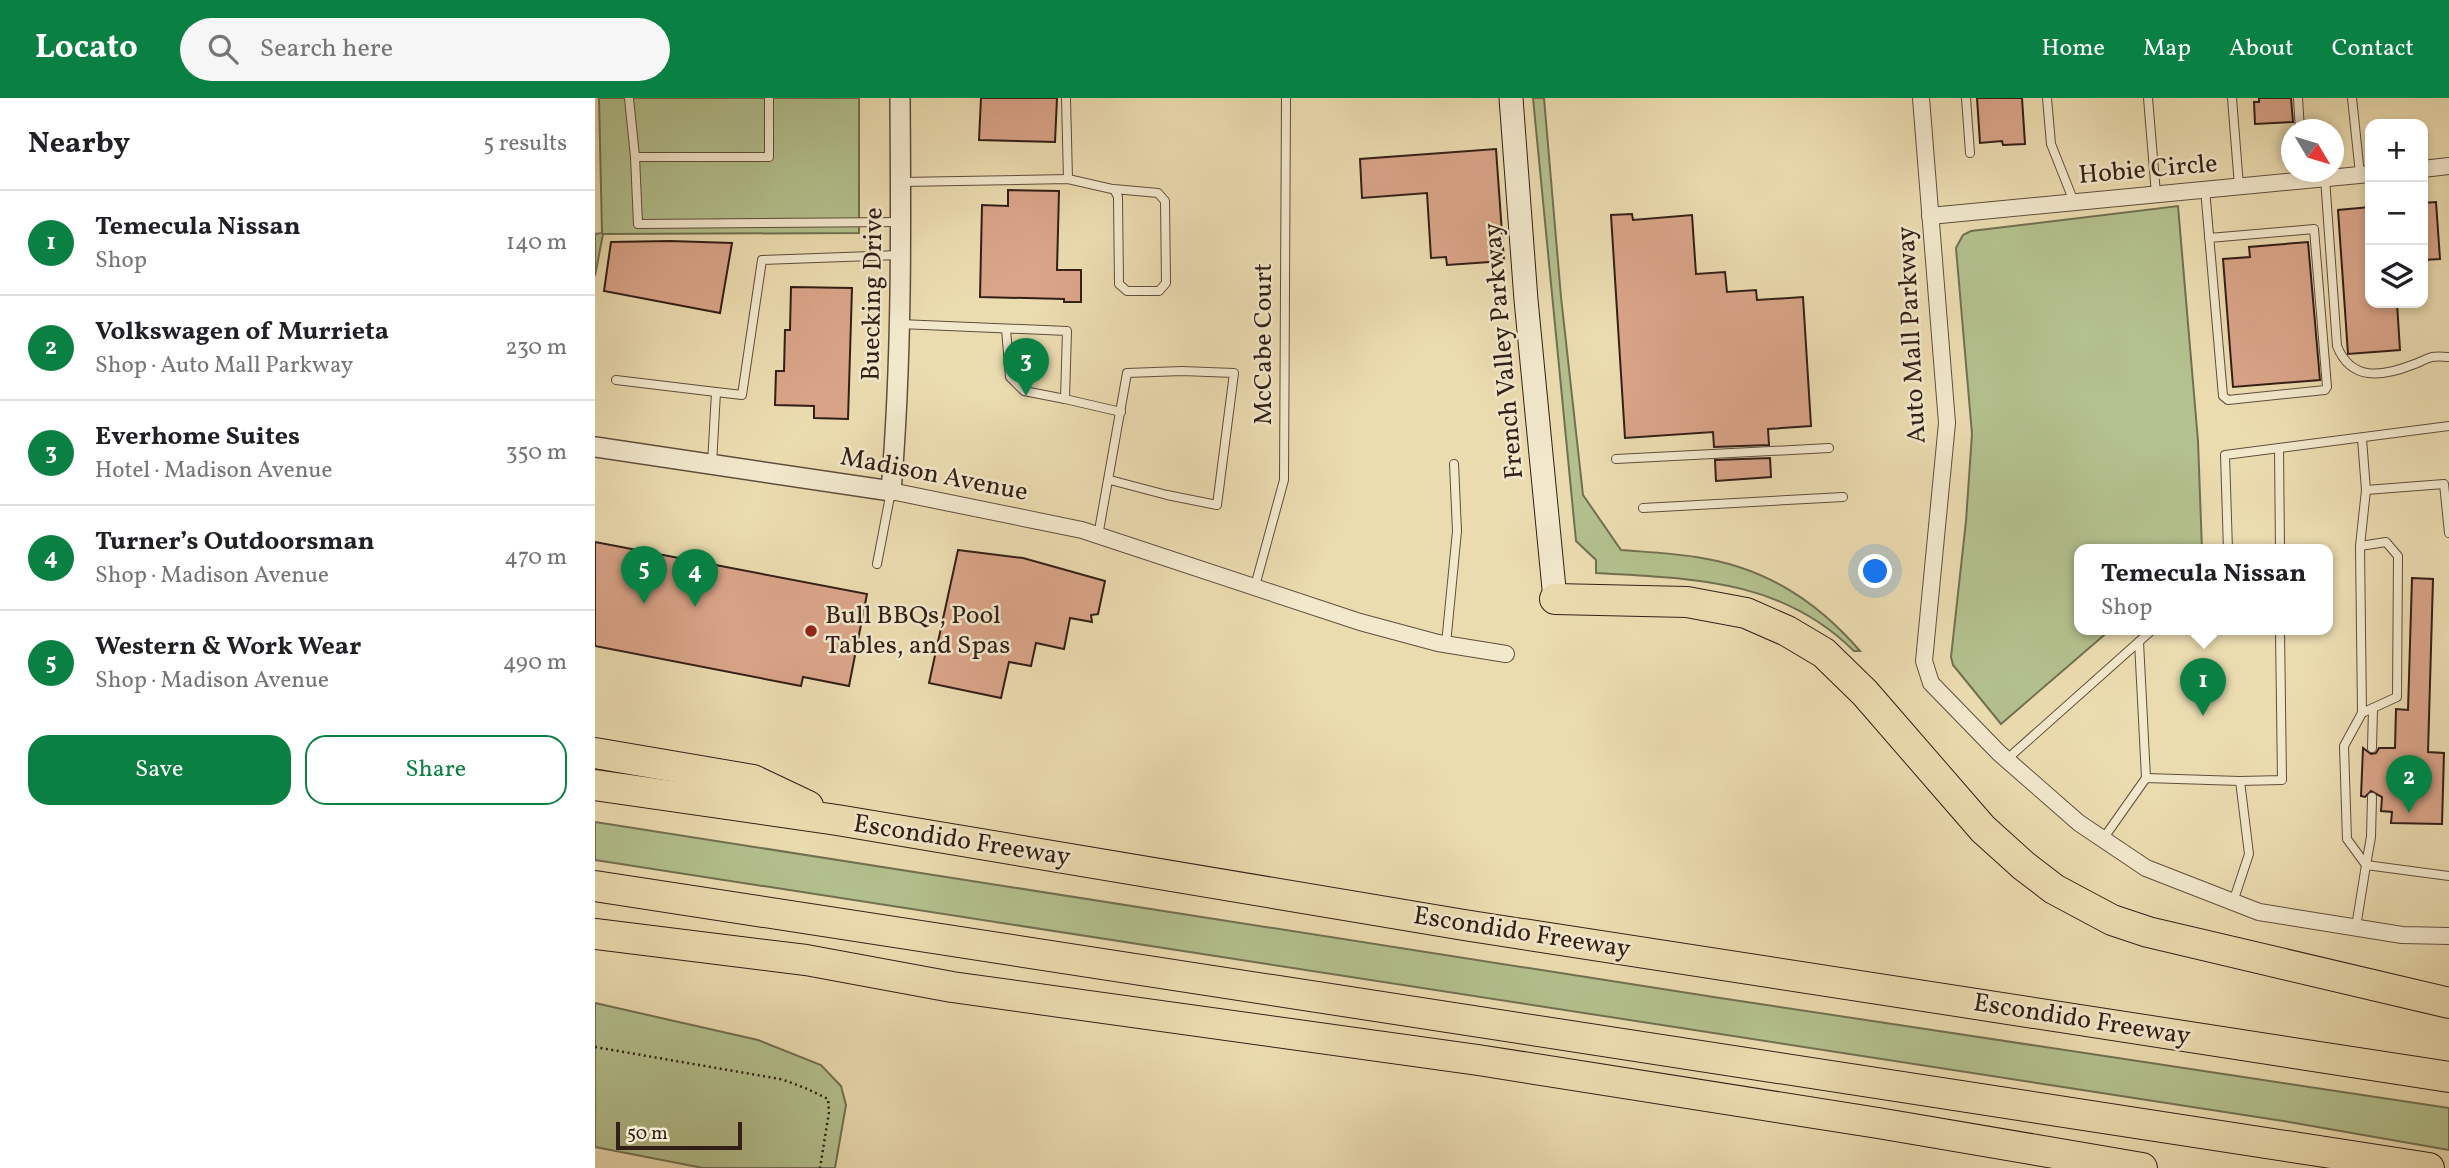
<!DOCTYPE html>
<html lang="en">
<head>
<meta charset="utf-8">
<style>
	body { margin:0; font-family:Vollkorn,serif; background:#f6f6f6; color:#202124 }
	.controls { position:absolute; right:21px; top:21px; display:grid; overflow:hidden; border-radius:14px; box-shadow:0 4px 10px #0003 }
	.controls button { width:63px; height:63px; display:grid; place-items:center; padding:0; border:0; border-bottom:2px solid #e0e0e0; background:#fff; color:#202124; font:35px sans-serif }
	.compass { position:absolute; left:1686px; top:21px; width:63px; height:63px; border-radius:50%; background:#fff; box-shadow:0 4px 10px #0003; rotate:128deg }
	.scale { position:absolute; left:21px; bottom:18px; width:126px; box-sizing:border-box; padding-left:7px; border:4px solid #321f17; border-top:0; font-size:19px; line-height:24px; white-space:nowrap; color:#321f17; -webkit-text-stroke:5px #f2e8cc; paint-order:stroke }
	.you { position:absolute; left:1281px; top:474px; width:24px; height:24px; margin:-18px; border:5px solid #fff; border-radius:50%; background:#1a73e8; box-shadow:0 0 0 10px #1a73e833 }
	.badge { display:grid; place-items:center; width:46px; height:46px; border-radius:50%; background:#0b8043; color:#fff; font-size:23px; font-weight:700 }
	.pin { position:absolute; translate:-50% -58px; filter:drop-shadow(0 2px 4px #0008) }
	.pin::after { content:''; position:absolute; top:37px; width:24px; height:21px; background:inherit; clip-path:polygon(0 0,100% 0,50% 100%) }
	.popup { position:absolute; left:1479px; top:446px; width:259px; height:91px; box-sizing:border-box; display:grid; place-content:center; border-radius:14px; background:#fff; filter:drop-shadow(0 2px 5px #0005); font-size:23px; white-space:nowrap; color:#757577 }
	.popup b { font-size:26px; color:#202124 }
	.popup::after { content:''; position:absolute; left:50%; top:100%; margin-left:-14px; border:14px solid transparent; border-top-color:#fff }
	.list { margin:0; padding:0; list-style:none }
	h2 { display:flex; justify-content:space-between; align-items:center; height:91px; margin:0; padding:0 28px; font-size:30px }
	h2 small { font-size:23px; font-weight:400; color:#757577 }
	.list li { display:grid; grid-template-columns:46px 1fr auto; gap:21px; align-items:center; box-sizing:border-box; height:105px; padding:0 28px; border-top:2px solid #e0e0e0 }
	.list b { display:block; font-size:26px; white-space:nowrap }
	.list p { margin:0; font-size:23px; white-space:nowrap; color:#757577 }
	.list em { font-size:23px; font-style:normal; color:#757577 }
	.actions { display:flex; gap:14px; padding:21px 28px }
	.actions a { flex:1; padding:16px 0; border:2px solid #0b8043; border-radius:21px; text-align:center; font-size:24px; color:#0b8043 }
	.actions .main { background:#0b8043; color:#fff }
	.icon { flex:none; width:38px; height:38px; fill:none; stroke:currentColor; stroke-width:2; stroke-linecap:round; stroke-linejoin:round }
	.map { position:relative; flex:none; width:1854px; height:1070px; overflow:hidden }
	header { display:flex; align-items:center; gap:42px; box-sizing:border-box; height:98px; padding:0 35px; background:#0b8043; color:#fff }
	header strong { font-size:33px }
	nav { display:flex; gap:38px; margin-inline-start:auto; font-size:24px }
	.search { width:490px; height:63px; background:#f6f6f6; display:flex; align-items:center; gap:18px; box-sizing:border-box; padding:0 24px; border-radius:38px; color:#757577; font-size:26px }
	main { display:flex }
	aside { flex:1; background:#fff }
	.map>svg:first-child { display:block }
	.green { fill:#b3c18e; stroke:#727052; stroke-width:2 }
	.building { fill:#daa489; stroke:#321f17; stroke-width:2 }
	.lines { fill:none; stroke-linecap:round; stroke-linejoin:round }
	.service-casing { stroke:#604e3d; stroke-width:10 }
	.minor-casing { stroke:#604e3d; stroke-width:18 }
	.tertiary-casing { stroke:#604e3d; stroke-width:22 }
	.secondary-casing { stroke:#321f17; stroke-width:25 }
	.motorway-casing { stroke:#321f17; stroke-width:32 }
	.path { stroke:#321f17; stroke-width:2.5; stroke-dasharray:2 3.5; stroke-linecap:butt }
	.service { stroke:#f2e8cc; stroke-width:8 }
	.minor { stroke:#f2e8cc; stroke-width:16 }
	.tertiary { stroke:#f2e8cc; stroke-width:19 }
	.secondary { stroke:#f2e8cc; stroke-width:23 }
	.motorway { stroke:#ebdcb0; stroke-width:30 }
	.poi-dot { fill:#8f2418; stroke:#f2e8cc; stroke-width:2.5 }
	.labels { text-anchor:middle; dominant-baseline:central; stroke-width:5; stroke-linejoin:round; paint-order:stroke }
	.street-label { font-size:26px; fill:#321f17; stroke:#f2e8cc }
	.poi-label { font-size:26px; fill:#321f17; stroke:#f2e8cc; text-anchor:start }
</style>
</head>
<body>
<header>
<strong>Locato</strong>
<div class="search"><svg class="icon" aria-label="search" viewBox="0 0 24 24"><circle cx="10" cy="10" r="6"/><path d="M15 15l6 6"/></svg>Search here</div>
<nav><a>Home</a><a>Map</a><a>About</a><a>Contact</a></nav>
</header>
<main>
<aside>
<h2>Nearby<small>5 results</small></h2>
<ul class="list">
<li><span class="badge">1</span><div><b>Temecula Nissan</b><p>Shop</p></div><em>140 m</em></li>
<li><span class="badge">2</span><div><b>Volkswagen of Murrieta</b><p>Shop · Auto Mall Parkway</p></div><em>230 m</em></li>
<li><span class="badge">3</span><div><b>Everhome Suites</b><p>Hotel · Madison Avenue</p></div><em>350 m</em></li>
<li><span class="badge">4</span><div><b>Turner’s Outdoorsman</b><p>Shop · Madison Avenue</p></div><em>470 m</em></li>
<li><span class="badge">5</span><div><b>Western &amp; Work Wear</b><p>Shop · Madison Avenue</p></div><em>490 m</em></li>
</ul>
<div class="actions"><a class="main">Save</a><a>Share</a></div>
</aside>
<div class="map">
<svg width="1854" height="1070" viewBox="0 0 1854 1070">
	<rect width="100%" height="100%" fill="#ebdcb0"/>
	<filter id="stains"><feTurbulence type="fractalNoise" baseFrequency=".00286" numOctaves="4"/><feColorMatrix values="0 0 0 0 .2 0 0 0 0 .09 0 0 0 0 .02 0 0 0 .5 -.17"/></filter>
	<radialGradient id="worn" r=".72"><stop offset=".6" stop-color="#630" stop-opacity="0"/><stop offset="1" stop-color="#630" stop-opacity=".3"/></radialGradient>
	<g class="green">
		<path d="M4,0H264V135L8,136L0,178V136L7,135Z"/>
		<path d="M938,0H949L966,199L988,397L1026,452C1051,454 1076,455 1101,459C1169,469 1221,502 1265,553H1259C1185,480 1097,481 1001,475V462L981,443Z"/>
		<path d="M1583,108L1603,343L1607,452H1484V532H1515L1406,626L1358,567L1356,559L1371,423L1377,336L1361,150L1368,137L1376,133Z"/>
		<path d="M0,724L1125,900L1854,1010V1052L1694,1024L0,762Z"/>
		<path d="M0,905L163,942L226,967L246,988L251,1007L240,1070H108L0,1049Z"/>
	</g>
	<g class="building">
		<path d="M386,0H462L460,44L384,42Z"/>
		<path d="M1382,0H1427L1430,46L1408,47L1407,43L1385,45Z"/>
		<path d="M1664,0H1696L1698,24L1660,26L1659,4H1664Z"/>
		<path d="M901,51L909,163L852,167L851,159L836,160L832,95L767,100L765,61Z"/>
		<path d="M413,92L464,93L462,172H486V204H469V201L385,199L387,107L413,108Z"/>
		<path d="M1841,104L1845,161L1828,162V105Z"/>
		<path d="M1775,109V205H1802L1805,252L1753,256L1743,112Z"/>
		<path d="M1037,116L1038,122L1097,117L1101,176L1130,174L1132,194L1161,192L1162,202L1208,199L1216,328L1173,331L1174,347L1119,349L1118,334L1030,340L1016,117Z"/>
		<path d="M75,143L137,145L125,215L9,193L16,144Z"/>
		<path d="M1713,144L1725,282L1638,289L1628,161L1655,159L1654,149Z"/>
		<path d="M196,189L257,190L253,321L219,320V308L180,307L181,273H189L190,232H195Z"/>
		<path d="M1175,360L1176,379L1121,383L1120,362Z"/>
		<path d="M0,444L272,496L254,588L208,579L206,588L0,548Z"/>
		<path d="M363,452L428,460L510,483L503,516L496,517L497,524L475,520L469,551L441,545L436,568L414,564L406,600L334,585Z"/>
		<path d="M1817,480L1838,481L1833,654L1849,655L1847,726L1796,725L1797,714L1786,713L1787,699L1776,693L1770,699L1766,698L1768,650L1776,656L1781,655L1784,650H1800L1801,611L1813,612Z"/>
	</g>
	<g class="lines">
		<g class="service-casing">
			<g id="service">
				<path d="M34,0L40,59H174V0"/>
				<path d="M471,0L473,81"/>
				<path d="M1371,0L1375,55"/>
				<path d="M1452,0L1456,46L1479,104"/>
				<path d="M1553,0L1561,96"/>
				<path d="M1637,0L1644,88"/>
				<path d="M1703,0L1705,32"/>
				<path d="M1757,0L1765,76"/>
				<path d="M40,59L43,126L305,124"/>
				<path d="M1730,80L1742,248C1756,283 1786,279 1817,267C1823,265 1830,261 1837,259C1843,258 1849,259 1854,259"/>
				<path d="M306,84L473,81L517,91H519L563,95L570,103L571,185L564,193H532L524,186L523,99L519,91"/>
				<path d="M1610,91L1628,298L1633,302L1730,292L1732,289L1719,131L1614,140"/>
				<path d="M305,226L472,233L470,301L526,314"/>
				<path d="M411,231L415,279L429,293L470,301"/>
				<path d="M21,282L121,294"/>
				<path d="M1767,341L1771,392L1765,448L1767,615L1749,648L1752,741L1771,767"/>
				<path d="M1684,350L1685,452"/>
				<path d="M1021,361L1234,350"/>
				<path d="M117,366L121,294L147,297L167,162L304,157"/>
				<path d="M1771,392L1849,386L1854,435"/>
				<path d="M1048,410L1248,399"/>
				<path d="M503,438L532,275L587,273L639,275L622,407L572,397L515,382"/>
				<path d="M1765,448L1791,444L1803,458L1802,599L1767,615"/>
				<path d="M1633,452L1630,357L1854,328"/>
				<path d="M282,466L296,393"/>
				<path d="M660,488L689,382L691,0"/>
				<path d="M1544,544L1551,680"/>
				<path d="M851,546L862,433L859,366"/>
				<path d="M1777,650L1778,610"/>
				<path d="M1411,662L1557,532"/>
				<path d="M1508,741L1551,680L1645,683L1687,682L1685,532"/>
				<path d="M1771,767L1776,739L1777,699"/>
				<path d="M1638,804L1654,756L1645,683"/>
				<path d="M1761,829L1771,767L1854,778"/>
			</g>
		</g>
		<g class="minor-casing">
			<g id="minor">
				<path d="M1326,0L1352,325L1329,563L1336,585L1404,655L1484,725L1551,770L1664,814L1807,837L1854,838"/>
				<path d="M1828,71L1854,68"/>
				<path d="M1335,118L1775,76"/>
				<path d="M296,393L487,432L765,524L843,545L911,556"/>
			</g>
		</g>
		<g class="tertiary-casing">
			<path id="tertiary" d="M0,349L296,393C307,262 306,131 305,0"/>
		</g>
		<g class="secondary-casing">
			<path id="secondary" d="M916,0L931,202L960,501"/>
		</g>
		<g class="motorway-casing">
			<g id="motorway">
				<path d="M960,501L1092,504L1151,515L1192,533L1229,555L1270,595L1388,731L1429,768L1459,791L1517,822L1553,834L1854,905"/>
				<path d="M0,655L158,682L213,708"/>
				<path d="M0,687L242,722L869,827L1854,979"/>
				<path d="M0,788L1834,1070"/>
				<path d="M0,836L211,862L357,889L883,962L1283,1025L1547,1070"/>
			</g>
		</g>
		<path class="path" d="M0,949L185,981C202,986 217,993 233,1001L234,1014L225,1070"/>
		<use href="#service" class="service"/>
		<use href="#minor" class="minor"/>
		<use href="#tertiary" class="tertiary"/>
		<use href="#secondary" class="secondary"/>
		<use href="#motorway" class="motorway"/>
	</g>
	<circle class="poi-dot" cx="216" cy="533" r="7"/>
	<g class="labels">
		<g class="street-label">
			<text transform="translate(1553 72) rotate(-5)">Hobie Circle</text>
			<text transform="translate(278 196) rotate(-89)">Buecking Drive</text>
			<text transform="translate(1317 237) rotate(-93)">Auto Mall Parkway</text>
			<text transform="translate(669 246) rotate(-90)">McCabe Court</text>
			<text transform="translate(909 253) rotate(-95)">French Valley Parkway</text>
			<text transform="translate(339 377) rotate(11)">Madison Avenue</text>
			<text transform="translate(367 743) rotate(9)">Escondido Freeway</text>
			<text transform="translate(927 835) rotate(9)">Escondido Freeway</text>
			<text transform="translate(1487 922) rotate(9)">Escondido Freeway</text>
		</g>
		<g class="poi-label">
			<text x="230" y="518">Bull BBQs, Pool<tspan x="230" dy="30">Tables, and Spas</tspan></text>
		</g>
	</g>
	<rect width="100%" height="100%" filter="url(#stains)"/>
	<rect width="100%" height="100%" fill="url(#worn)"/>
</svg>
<div class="controls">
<button>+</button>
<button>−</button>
<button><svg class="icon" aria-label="layers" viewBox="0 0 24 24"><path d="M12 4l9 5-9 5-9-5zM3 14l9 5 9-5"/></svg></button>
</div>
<svg class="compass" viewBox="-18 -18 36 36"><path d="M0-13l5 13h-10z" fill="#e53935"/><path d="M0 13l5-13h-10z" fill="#757577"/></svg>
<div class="scale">50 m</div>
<div class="you"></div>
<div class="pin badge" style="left:1608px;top:618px">1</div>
<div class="popup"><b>Temecula Nissan</b>Shop</div>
<div class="pin badge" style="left:1814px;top:715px">2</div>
<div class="pin badge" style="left:431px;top:298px">3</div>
<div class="pin badge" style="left:100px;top:509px">4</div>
<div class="pin badge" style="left:49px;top:506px">5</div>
</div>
</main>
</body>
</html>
